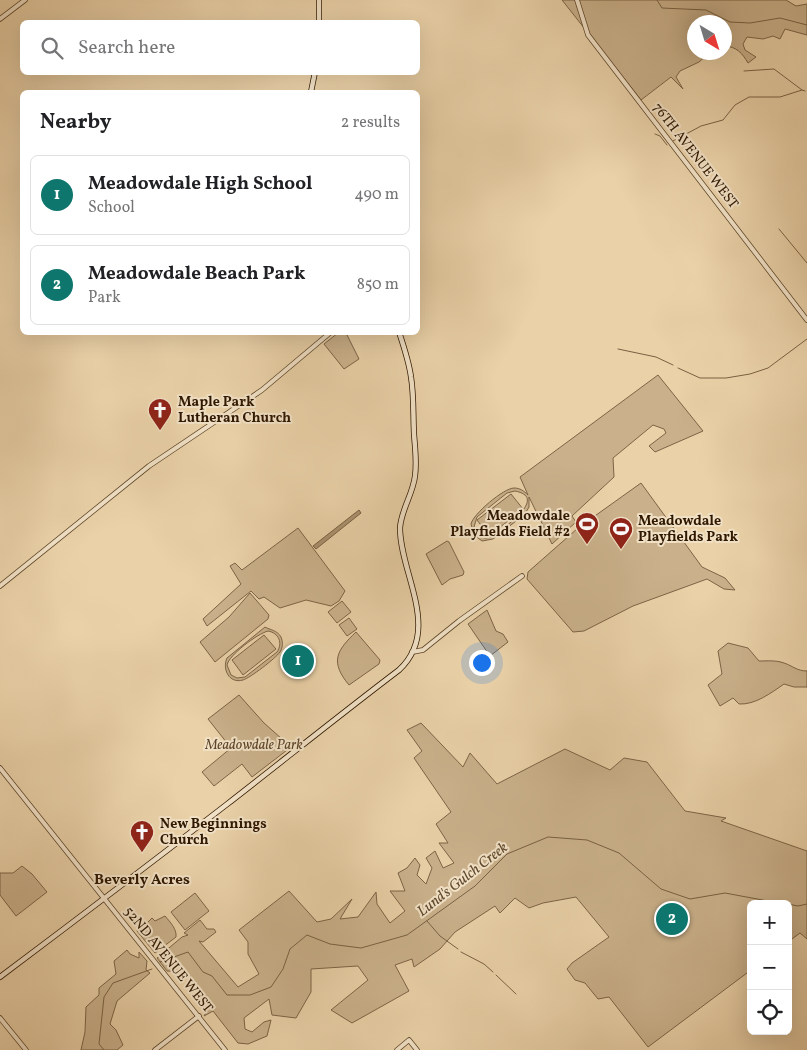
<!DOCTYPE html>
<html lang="en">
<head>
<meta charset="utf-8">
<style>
	body { margin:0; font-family:Vollkorn,serif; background:#f2f2f2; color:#202124 }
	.controls { position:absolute; right:15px; bottom:15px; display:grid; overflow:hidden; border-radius:8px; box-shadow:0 5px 20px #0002 }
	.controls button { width:45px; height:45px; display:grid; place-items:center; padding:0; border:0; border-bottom:1px solid #e0e0e0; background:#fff; color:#202124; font:25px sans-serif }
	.compass { position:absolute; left:687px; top:15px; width:45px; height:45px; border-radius:50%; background:#fff; box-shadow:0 5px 20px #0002; rotate:142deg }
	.you { position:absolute; left:481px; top:662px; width:18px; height:18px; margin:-12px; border:4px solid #fff; border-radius:50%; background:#1a73e8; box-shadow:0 0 0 8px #1a73e833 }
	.badge { display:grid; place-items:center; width:32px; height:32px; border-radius:50%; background:#0f766e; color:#fff; font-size:16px; font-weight:700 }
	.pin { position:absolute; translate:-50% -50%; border:2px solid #fff; box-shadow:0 1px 5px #0006 }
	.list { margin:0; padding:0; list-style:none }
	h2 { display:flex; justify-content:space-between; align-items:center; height:65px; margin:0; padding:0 20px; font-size:21px }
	h2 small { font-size:16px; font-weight:400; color:#757577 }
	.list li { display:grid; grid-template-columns:32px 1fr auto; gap:15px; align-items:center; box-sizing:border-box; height:80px; margin:0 10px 10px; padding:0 10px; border:1px solid #e0e0e0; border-radius:8px }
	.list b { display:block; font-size:19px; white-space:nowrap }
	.list p { margin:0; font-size:16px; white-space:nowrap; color:#757577 }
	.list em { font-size:16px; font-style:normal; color:#757577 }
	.icon { flex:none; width:28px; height:28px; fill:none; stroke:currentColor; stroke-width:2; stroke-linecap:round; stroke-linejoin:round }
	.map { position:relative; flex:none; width:807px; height:1050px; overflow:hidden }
	.search { position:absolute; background:#fff; box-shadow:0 5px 20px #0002; left:20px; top:20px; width:400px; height:55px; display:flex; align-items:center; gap:12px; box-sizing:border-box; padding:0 18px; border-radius:8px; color:#757577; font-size:19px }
	.panel { position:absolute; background:#fff; box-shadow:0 5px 20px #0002; left:20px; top:90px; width:400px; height:245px; border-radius:8px }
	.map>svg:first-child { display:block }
	.green { fill:#cab18b; stroke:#7c6446; fill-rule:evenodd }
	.water { fill:#aa926f; stroke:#796143 }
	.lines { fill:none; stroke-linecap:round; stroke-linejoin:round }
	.stream { stroke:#796143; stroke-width:1 }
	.tertiary-casing { stroke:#5e462a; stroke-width:5.5 }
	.secondary-casing { stroke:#2f1700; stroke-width:6 }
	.tertiary { stroke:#f1e1c6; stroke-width:4 }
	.secondary { stroke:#f1e1c6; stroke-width:4.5 }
	.labels { text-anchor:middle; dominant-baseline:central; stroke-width:4; stroke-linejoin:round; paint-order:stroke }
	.street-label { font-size:14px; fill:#2f1700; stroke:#f1e1c6 }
	.poi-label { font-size:14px; font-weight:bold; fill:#2f1700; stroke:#f1e1c6; text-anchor:start }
	.park-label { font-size:14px; font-style:italic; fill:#5e452a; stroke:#f1e1c6 }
	.neighbourhood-label { font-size:15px; font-weight:bold; fill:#2f1700; stroke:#f1e1c6 }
	.water-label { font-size:15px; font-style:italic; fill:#60482c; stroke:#f1e1c6 }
</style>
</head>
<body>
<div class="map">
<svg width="807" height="1050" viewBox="0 0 807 1050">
	<rect width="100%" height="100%" fill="#ead1a8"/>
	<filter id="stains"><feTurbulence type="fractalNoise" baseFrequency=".004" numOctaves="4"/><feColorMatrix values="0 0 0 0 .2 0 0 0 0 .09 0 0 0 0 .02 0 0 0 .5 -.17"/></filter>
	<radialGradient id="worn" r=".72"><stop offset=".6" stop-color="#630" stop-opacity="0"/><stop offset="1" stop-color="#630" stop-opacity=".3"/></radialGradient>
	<g class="green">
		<path d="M562,0H786L796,6L807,4V35L785,29L780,39L773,36L763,39L747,37L743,44L745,50L756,57L748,63C742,53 737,47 725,46L724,22H694V52L709,53L699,62L680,71L676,77L683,89L671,77L641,100Z"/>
		<path d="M338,333H346L359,359L344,369L324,344Z"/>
		<path d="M658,375L703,431L655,452L649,446L666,433L664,429L653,425L613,458L614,477L572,516L576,522L552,544L529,497V507L525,514L493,539L482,541L474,535L471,524C473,514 504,488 514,488C520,488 524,491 528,495L520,477ZM515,491C550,498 501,529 492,537L485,538L477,535L474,527L477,517L507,493Z"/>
		<path d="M641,483L702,567L725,578L735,590L724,589L707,579L633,606L584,631L573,632L527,579L528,572L578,528Z"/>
		<path d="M511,494L523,509L489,536L477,520Z"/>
		<path d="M298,528L345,591L339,601L331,606L306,600L280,608L264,597L259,599L251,591L207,626L203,619L241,584L230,566L235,563L242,570Z"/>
		<path d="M447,541L449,542L464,572L463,575L450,579L442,585L426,554Z"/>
		<path d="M250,593L269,615L268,619L215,662L200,642L229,617Z"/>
		<path d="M342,601L351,612L337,623L328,612Z"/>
		<path d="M487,610L496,631L503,634L508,642L490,656L468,624Z"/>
		<path d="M349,618L357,629L347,636L339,625Z"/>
		<path d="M265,627C270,630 277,630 281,637C283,642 283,647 280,652C276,658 250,678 243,680C229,684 222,669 227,658ZM268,631C279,633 283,643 277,652L245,677L237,678L231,675L227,665C229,655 257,634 268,631Z"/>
		<path d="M356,632L380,660L379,664L349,685C330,662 336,651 356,632Z"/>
		<path d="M264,635L276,649L243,675L232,660Z"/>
		<path d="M728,643L748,648L759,661C767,661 776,660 784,663C793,666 797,671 807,671V687H794L784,684C771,693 755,705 739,704L733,698L720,706L708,685L722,674L718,651Z"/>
		<path d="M239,695L264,723L291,747L252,777L242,764L214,786L202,772L231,748L208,719Z"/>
		<path d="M421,723L463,767L470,753L497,784L565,749L610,770L624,758L647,762L685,811L726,818L721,821L807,851V939L800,933L788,942V904H751V970L648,1047L609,997L598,999L585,983L575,980L567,969L572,963L609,937L576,897L543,903L529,908L515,898L500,913L495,906L455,932L440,949L414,967L412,959L395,965L409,991L352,1023L331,1010L368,980L358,966L311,969V992L296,1018L272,1015L269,999L244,1018L245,1029L252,1032L264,1022L271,1020L267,1036L248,1044L238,1043L213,1011L204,1016L211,1005L185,972L167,971L157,958L182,937L188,935L184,933L200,920L207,929H214L216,932L203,942L199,941L238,987L259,974L248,954V942L239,930L289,891L317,922L331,919L352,899L340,919L358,917L376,892L377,904L390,923L405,911L390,891H405L398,873L407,868L415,858L420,865L417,875L426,884L432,868L426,858L435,851L443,868L454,863L439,843H448L436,824L451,812L414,758L422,751L407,730Z"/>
		<path d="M22,866L32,874L47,892L16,916L0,895V873H13Z"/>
		<path d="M195,893L209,911L185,930L171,912Z"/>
		<path d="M165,916C170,922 177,929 176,937L155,953L137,931L139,924L147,923L152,918L155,921Z"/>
		<path d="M127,950L130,954L139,958V952L147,961L146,970L150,973L117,1001L110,1024L116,1030L123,1045L117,1050H81L85,1032L86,1007L99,995V988L116,974L114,961Z"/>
	</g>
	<path class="water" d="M359,510L361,513L316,549L313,546Z"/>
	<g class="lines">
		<g class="stream">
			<path d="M657,0L662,8L706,10L730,22L750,23L780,18L807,25"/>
			<path d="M744,71L774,69L802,90"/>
			<path d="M655,134L660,136L667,145"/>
			<path d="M673,141L701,126L723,120L735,105L749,97H780L802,90L805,91"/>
			<path d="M779,229L807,263"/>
			<path d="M618,349L656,357L673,365"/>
			<path d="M678,368L700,378H726L750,374L768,368L807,339"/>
			<path d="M788,904L798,906L807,904"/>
			<path d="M427,921L440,936L458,949"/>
			<path d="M461,952L484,964L493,972"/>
			<path d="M160,962L188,952L203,972L212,976L227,995H250L271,987L283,969L290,949L307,935L330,944L361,948L407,935L475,886L507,854L548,837L587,840L619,853L661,889L690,899L725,893L784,904"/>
			<path d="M496,975L516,994"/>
			<path d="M104,1050L99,1044L104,997L113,983L152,969"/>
		</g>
		<g class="tertiary-casing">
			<g id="tertiary">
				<path d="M577,0L588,35L807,320"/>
				<path d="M0,19L25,0"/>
				<path d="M0,586L149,466L262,390L331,332"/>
				<path d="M412,652L423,650L459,621L522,576"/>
				<path d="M0,768L225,1050"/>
				<path d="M0,1018L26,1050"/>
				<path d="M155,1050L199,1016"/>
				<path d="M397,1050L409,1040L417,1050"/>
			</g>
		</g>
		<g class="secondary-casing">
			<g id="secondary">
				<path d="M319,0V22"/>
				<path d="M311,92L315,72"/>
				<path d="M0,977C76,920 151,863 226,805C284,760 341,714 399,670C442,630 400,574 400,528C401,510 413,494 415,476C417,462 415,448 414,434C413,415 414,395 411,377C409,362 404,347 399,332"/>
			</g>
		</g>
		<use href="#tertiary" class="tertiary"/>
		<use href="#secondary" class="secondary"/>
	</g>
	<defs>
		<g id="church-pin" transform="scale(1.25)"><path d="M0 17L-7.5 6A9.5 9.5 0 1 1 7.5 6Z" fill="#8f2418" stroke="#f1e1c6"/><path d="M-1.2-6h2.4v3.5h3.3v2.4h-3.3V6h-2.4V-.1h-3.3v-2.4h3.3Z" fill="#fff"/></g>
		<g id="stadium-pin" transform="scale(1.25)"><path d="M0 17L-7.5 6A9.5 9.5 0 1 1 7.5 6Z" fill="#8f2418" stroke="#f1e1c6"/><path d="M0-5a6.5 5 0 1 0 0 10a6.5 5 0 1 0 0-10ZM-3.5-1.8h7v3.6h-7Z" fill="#fff"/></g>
	</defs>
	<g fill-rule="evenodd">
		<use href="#church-pin" x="160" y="410"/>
		<use href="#stadium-pin" x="587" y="524"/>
		<use href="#stadium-pin" x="621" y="529"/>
		<use href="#church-pin" x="142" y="832"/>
	</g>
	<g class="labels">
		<g class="street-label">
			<text transform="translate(695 156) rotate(52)">76TH AVENUE WEST</text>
			<text transform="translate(168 960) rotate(51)">52ND AVENUE WEST</text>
		</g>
		<g class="poi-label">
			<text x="178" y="402">Maple Park<tspan x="178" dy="16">Lutheran Church</tspan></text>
			<text x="570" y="516" text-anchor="end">Meadowdale<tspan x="570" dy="16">Playfields Field #2</tspan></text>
			<text x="638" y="521">Meadowdale<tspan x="638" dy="16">Playfields Park</tspan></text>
			<text x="160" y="824">New Beginnings<tspan x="160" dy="16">Church</tspan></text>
		</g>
		<g class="park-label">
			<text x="254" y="745">Meadowdale Park</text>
		</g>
		<g class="neighbourhood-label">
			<text x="142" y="880">Beverly Acres</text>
		</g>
		<g class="water-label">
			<text transform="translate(463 880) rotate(-38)">Lund's Gulch Creek</text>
		</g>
	</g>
	<rect width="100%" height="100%" filter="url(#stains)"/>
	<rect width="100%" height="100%" fill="url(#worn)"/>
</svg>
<div class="controls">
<button>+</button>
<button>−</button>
<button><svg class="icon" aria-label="locate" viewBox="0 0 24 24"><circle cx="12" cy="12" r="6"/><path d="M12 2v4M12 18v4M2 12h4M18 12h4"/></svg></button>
</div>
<svg class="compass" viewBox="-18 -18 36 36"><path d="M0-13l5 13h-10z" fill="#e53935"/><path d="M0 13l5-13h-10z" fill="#757577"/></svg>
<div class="you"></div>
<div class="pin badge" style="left:298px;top:661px">1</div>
<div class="pin badge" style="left:672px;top:919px">2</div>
<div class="search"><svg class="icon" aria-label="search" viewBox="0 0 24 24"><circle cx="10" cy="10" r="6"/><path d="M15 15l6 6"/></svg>Search here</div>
<section class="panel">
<h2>Nearby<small>2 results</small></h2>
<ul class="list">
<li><span class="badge">1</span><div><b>Meadowdale High School</b><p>School</p></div><em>490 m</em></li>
<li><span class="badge">2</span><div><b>Meadowdale Beach Park</b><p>Park</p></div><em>850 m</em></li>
</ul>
</section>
</div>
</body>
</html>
